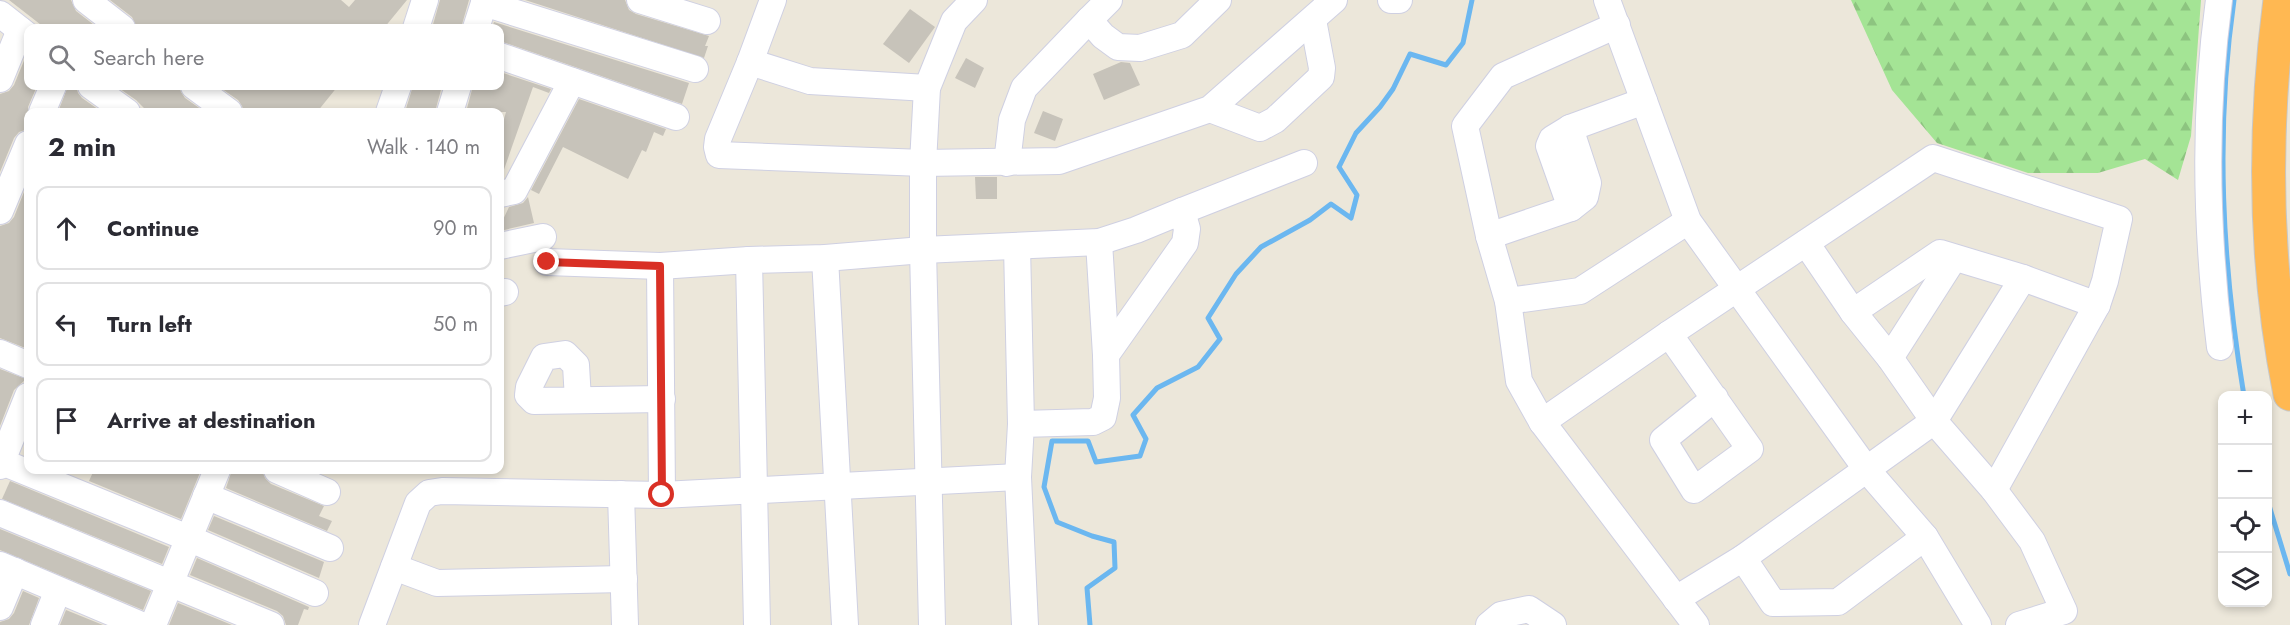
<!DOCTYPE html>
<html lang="en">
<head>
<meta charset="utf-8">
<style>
	body { margin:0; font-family:Jost,sans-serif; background:#f7f7f7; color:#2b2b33 }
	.controls { position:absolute; right:18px; bottom:18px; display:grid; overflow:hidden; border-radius:12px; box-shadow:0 3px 9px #0003 }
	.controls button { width:54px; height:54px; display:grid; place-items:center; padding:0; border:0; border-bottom:2px solid #e1e1e2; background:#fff; color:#2b2b33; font:30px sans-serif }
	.stop { position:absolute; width:18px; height:18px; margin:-14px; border:4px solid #d93025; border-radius:50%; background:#fff }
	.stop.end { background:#d93025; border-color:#fff; box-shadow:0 2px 6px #0008 }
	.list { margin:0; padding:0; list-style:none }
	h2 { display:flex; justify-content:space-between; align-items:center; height:78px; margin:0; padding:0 24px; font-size:26px }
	h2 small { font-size:20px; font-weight:400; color:#7c7c81 }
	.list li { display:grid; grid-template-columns:39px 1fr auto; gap:18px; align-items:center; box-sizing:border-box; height:84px; margin:0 12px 12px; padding:0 12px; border:2px solid #e1e1e2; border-radius:12px }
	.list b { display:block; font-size:22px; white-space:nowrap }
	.list em { font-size:20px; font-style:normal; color:#7c7c81 }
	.icon { flex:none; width:33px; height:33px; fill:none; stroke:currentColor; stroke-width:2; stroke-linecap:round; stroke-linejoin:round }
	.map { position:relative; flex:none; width:2290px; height:625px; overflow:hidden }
	.search { position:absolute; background:#fff; box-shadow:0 3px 9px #0003; left:24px; top:24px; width:480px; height:66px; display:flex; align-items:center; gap:15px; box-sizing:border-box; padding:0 21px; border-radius:12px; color:#7c7c81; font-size:22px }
	.panel { position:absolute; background:#fff; box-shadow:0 3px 9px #0003; left:24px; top:108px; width:480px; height:366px; border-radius:12px }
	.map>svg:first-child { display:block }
	.forest { fill:url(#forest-firs) }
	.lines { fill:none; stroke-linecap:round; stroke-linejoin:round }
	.stream { stroke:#6bb7f0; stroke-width:5 }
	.building { fill:#c7c3ba }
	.minor-casing { stroke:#cfd0e2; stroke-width:28 }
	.highway-casing { stroke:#c7c7c7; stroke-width:35 }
	.minor { stroke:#fff; stroke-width:26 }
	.highway { stroke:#ffb852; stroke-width:33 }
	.route { stroke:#d93025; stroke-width:8 }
</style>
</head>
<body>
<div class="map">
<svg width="2290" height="625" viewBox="0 0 2290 625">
	<defs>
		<pattern id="forest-firs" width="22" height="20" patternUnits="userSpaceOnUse" patternTransform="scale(1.5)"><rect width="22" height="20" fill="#a4e495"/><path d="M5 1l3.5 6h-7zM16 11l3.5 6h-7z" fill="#8dc480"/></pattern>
	</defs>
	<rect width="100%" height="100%" fill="#ece7da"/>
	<path class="forest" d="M1851,0H2201L2191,136L2178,180L2145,159L2098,173H2028L1937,143L1892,90Z"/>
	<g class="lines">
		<g class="stream">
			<path d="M2234,0C2215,133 2222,263 2244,396"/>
			<path d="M2268,502L2290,574"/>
			<path d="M1090,625L1087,588L1115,568L1114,542L1092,536L1057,522L1044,487L1052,441H1088L1096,462L1140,456L1146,439L1133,415L1157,388L1198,367L1220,339L1208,318L1236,274L1261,247L1310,220L1331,204L1351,218L1357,195L1339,167L1356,133L1380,107L1393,89L1410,54L1446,65L1463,43L1472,0"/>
		</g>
	</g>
	<g class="building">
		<path d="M9,0H71L76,11L98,28H45Z"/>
		<path d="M110,0H341L349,7L355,0H407L384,28H137L132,17Z"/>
		<path d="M440,0H469L461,28H432Z"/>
		<path d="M525,0H625L629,10L636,14L709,36L705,46H708L704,58Z"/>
		<path d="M910,9L935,27L909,63L883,44Z"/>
		<path d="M494,22L689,83L682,104L500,41V28H492Z"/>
		<path d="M28,51V86H37L28,107V129L19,132L14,138L0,172V94L9,91L14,85Z"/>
		<path d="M966,58L984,68L975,88L955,78Z"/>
		<path d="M1121,62L1130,63L1140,85L1104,100L1093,74Z"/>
		<path d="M500,72L551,89L549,93L533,87L501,178H500V133L506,112H466L473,86H500Z"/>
		<path d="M68,86H76L78,93L82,98L102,112H58Z"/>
		<path d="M116,86H179L181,92L185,98L205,112H148L136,100Z"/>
		<path d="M218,86H338L317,112H244L242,106L238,100Z"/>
		<path d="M413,86H442L435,112H405Z"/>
		<path d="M579,99L666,129L663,136L654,132L646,152L642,150L628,179L563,147L539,194L531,190Z"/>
		<path d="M1043,111L1063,119L1055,141L1034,133Z"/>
		<path d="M975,177H997V199H976Z"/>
		<path d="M28,182V349L0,338V226L9,223L14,217Z"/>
		<path d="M528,197L534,223L500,231V226L509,207L523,203Z"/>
		<path d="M0,369L26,379L14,390L0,426Z"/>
		<path d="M94,470H201L181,519L89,481Z"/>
		<path d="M232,470H262L265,478L271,484L324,506L319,516L332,521L327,531L226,488Z"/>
		<path d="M10,481L169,547L162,564L2,499Z"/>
		<path d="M214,516L324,562L319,578L208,530Z"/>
		<path d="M0,529L151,591L143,610L0,550Z"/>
		<path d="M197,558L309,607L308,610L304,609L298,625H286L283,616L277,611L190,575Z"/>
		<path d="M23,591L39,598L29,625H0V622L9,619L14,613Z"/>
		<path d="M178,603L232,625H169Z"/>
		<path d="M66,610L103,625H60Z"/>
	</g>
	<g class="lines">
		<g class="minor-casing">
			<g id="minor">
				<path d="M86,0L122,28"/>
				<path d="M640,0L707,21"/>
				<path d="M773,0L750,62L718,139L717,147L719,155L923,163L1059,161L1210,109L1334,0"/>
				<path d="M1109,0L1089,20L1103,36L1118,47L1140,48L1182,35L1218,0"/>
				<path d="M1391,0H1399"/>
				<path d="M1607,0L1688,221L1867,470L1925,537L1978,625"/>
				<path d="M2219,0C2203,115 2206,232 2220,347"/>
				<path d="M484,3L695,69"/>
				<path d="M0,14L28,36"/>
				<path d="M1617,25L1503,76L1465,126L1489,236L1508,301L1519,381L1542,422L1696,625"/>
				<path d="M416,28L425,0"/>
				<path d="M476,28L485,0"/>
				<path d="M500,56L676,117"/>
				<path d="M750,62L810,81L927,88"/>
				<path d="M0,79L20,30"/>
				<path d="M91,86L127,112"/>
				<path d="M194,86L229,112"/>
				<path d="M1210,109L1260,128L1275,120L1321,77L1322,68L1313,20"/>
				<path d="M42,112L53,86"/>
				<path d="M389,112L398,86"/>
				<path d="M450,112L458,86"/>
				<path d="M1570,128L1552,139L1549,146L1571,208"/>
				<path d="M1007,163L1012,120L1024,88L1089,20"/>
				<path d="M500,194L514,191L572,81"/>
				<path d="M0,211L28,144"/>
				<path d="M1182,211L1304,163"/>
				<path d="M1489,236L1571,208L1585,197L1588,183L1570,128L1644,101"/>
				<path d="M1099,242L1106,355"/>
				<path d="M1806,243L1853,312L1890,358L1934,421L1994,490L2032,541L2064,611L2019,625"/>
				<path d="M500,246L543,237"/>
				<path d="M1017,246L1021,424"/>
				<path d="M825,258L845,625"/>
				<path d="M749,260L757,625"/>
				<path d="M547,262L660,266"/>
				<path d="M500,293L505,292"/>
				<path d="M1508,301L1580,291L1688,221"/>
				<path d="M1853,312L1940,253L2023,278L2097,305"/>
				<path d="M1669,334L1750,449L1694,490L1663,440L1715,398"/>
				<path d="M0,353L28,365"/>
				<path d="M1890,358L1954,258"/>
				<path d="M578,400L576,365L565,354L544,357L529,387L528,395L534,401L662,399"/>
				<path d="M1542,422L1669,334L1933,158L2119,219L2105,281L2097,305L1994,490"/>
				<path d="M2,462L188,538L315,593"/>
				<path d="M0,466L28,396"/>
				<path d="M277,470L327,492"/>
				<path d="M621,494L625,625"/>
				<path d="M662,495L660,266L749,260L825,258L923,250L1099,242L1136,230L1182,211L1187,229L1185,243L1106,355L1107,398L1103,417L1093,422L1021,424L1018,477L1025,625"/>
				<path d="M206,496L330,548"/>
				<path d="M0,513L271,625"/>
				<path d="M1743,558L1773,603L1838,602L1925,537"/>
				<path d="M0,565L141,625"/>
				<path d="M394,567L437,583L624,579"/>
				<path d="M1676,599L1743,558L1934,421L2023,278"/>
				<path d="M0,607L15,571"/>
				<path d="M44,625L58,590"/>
				<path d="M153,625L217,470"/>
				<path d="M372,625L418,503L429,493L442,491L662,495L1018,477"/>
				<path d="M932,625L923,250V163L927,88L954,21L974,0"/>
				<path d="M1489,625L1501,615L1529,609L1553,625"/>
			</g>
		</g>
		<g class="highway-casing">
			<path id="highway" d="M2280,0C2263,131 2264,264 2290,394"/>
		</g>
		<use href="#minor" class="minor"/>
		<use href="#highway" class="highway"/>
	</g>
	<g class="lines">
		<path class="route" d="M547,262L660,266L662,495"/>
	</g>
</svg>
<div class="controls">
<button>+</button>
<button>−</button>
<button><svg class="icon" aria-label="locate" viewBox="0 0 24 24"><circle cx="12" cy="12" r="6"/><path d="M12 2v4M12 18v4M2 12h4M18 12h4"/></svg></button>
<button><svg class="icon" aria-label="layers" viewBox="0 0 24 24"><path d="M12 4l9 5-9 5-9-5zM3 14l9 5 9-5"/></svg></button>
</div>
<div class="stop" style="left:662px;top:495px"></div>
<div class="stop end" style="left:547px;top:262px"></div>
<div class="search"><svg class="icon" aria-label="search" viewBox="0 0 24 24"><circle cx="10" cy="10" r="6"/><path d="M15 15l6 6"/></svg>Search here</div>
<section class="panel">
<h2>2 min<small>Walk · 140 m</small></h2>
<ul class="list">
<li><svg class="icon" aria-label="ahead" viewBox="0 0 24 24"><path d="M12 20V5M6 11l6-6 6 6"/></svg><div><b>Continue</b></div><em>90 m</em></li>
<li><svg class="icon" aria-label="left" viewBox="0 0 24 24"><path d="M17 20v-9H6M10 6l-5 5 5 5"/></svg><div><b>Turn left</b></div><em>50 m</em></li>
<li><svg class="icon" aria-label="arrive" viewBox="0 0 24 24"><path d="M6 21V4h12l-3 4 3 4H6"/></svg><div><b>Arrive at destination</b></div></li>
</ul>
</section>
</div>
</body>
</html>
